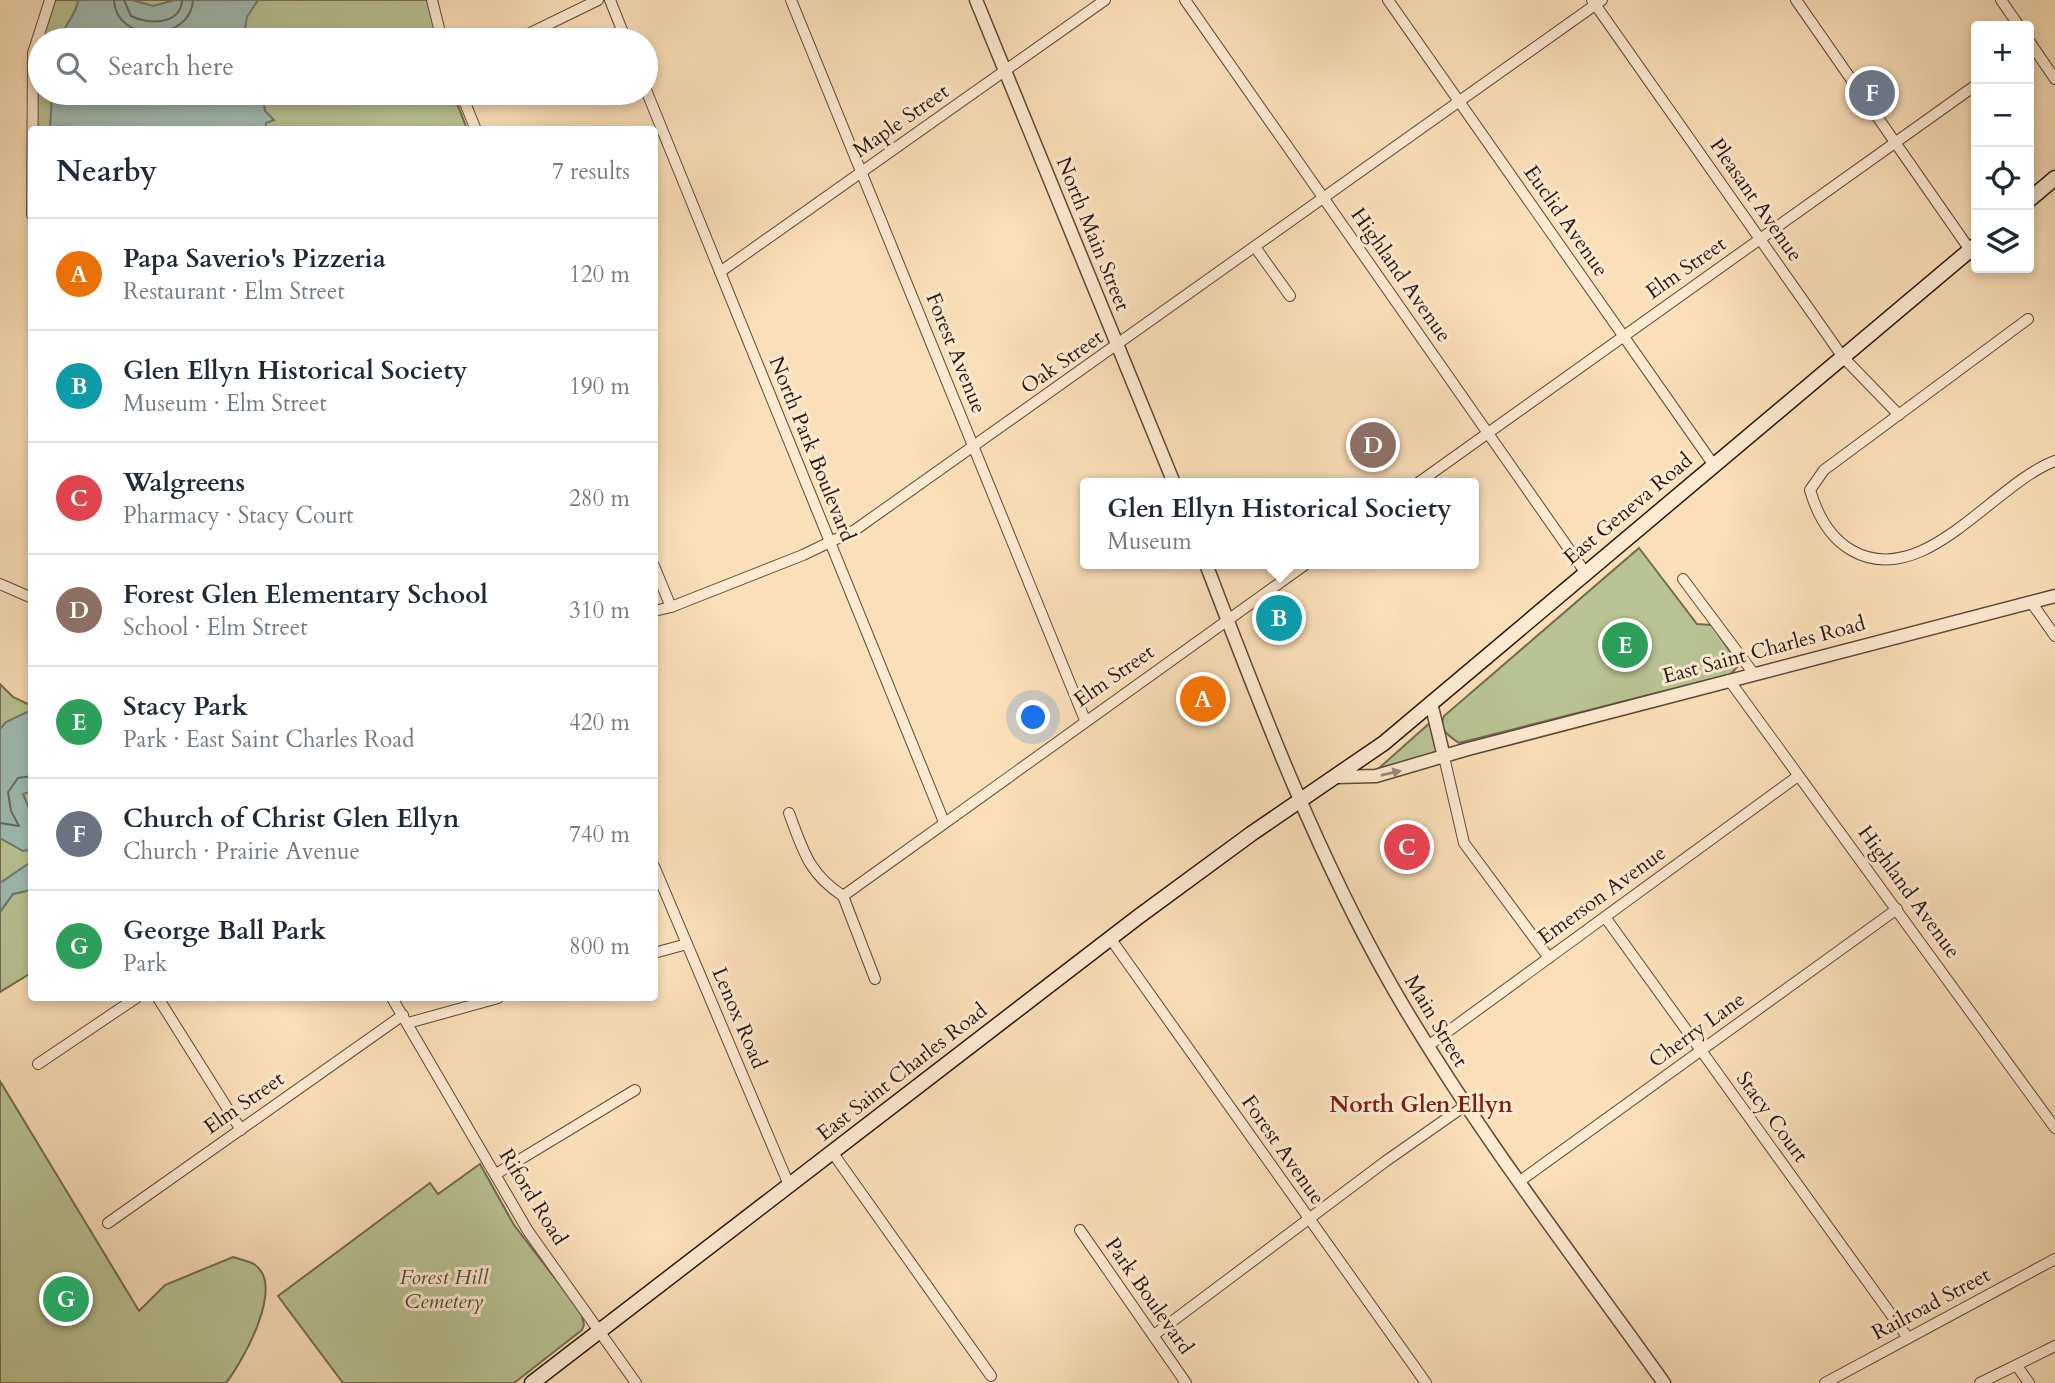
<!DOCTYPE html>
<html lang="en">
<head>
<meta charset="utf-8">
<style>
	body { margin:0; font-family:Cardo,serif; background:#f6f6f7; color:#1f2937 }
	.controls { position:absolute; right:21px; top:21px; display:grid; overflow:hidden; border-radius:7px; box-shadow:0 4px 10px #0003 }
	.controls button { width:63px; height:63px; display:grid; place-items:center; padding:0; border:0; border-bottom:2px solid #e0e1e3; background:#fff; color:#1f2937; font:35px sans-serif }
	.you { position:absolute; left:1034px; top:718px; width:24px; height:24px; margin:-18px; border:5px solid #fff; border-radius:50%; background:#1a73e8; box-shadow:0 0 0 10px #1a73e833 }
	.badge { display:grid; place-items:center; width:46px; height:46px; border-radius:50%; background:#8f2418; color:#fff; font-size:23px; font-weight:700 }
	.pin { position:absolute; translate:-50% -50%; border:4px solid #fff; box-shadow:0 2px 7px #0006 }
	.popup { position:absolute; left:1080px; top:478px; width:399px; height:91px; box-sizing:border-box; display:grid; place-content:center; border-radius:7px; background:#fff; filter:drop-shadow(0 2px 5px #0005); font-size:23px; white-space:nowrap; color:#747a83 }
	.popup b { font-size:26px; color:#1f2937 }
	.popup::after { content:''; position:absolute; left:50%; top:100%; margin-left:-14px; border:14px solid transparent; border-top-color:#fff }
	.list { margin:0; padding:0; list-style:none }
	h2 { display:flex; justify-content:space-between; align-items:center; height:91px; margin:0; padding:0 28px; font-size:30px }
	h2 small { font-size:23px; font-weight:400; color:#747a83 }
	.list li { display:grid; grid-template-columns:46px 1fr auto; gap:21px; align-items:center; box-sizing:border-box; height:112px; padding:0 28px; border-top:2px solid #e0e1e3 }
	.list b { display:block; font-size:26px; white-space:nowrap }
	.list p { margin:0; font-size:23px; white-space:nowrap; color:#747a83 }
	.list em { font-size:23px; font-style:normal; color:#747a83 }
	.icon { flex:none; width:38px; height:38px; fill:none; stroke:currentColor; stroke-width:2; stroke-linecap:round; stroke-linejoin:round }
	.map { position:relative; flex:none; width:2055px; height:1383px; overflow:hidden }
	.search { position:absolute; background:#fff; box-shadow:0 4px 10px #0003; left:28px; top:28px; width:630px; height:77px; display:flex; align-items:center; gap:18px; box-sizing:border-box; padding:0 24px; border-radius:38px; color:#747a83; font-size:26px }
	.panel { position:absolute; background:#fff; box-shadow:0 4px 10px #0003; left:28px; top:126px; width:630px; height:875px; border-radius:7px }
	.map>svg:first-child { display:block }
	.green { fill:#b9c393; stroke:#726d50; stroke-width:2 }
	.water { fill:#a0bcb5; stroke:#717a72; stroke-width:2 }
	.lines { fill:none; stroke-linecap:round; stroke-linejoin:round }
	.shore { stroke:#656a62; stroke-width:2 }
	.minor-casing { stroke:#5e4938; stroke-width:12 }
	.tertiary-casing { stroke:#5e4938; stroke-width:15 }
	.secondary-casing { stroke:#2a170e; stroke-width:17 }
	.minor { stroke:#fcead1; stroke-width:10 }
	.tertiary { stroke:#fcead1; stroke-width:12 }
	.secondary { stroke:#fcead1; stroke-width:14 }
	.oneway { fill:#9e8b79 }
	.labels { text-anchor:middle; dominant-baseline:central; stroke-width:6; stroke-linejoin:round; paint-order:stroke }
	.street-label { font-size:21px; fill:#2a170e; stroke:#fcead1 }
	.park-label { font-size:21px; font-style:italic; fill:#554b36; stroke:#fcead1 }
	.neighbourhood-label { font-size:23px; font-weight:bold; fill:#7a1f14; stroke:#fcead1 }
</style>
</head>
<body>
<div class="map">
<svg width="2055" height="1383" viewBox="0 0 2055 1383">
	<rect width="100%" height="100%" fill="#fbdfb8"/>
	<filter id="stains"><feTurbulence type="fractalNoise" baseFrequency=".00286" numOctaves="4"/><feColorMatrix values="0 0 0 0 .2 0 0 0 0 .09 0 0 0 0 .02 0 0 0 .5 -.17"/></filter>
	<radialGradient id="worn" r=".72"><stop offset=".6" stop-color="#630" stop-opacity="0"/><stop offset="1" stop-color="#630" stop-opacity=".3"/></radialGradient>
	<g class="green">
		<path d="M55,0H428L438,40H41Z"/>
		<path d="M40,43V93H453L467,129L35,130L37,52Z"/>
		<path d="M1639,548L1697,624L1712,625L1739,665L1731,674L1459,743C1449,736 1438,730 1444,716Z"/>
		<path d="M0,684L13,697L32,706L31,870L0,894Z"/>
		<path d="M1432,721L1439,753L1378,769Z"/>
		<path d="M31,890V973L0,992V912L13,894Z"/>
		<path d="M0,1081L139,1311L165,1285L233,1257C239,1259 248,1261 254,1264C286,1285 243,1361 226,1383H0Z"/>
		<path d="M480,1164L514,1225L581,1312L584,1325L582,1330L514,1383H343L278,1296L430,1183L438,1194Z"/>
	</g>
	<g class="water">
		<path d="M78,0H132L153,6L175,0H258L247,17L243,40H58C64,27 77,13 78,0Z"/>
		<path d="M52,93H256L263,98L265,111L274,120L266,123V130L50,129Z"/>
		<path d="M27,712L31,713L32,791L23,794L31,813L32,849L23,851L0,838V729L6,722Z"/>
		<path d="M31,862V890L13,894L0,912V883Z"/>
	</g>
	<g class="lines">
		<g class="shore">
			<path d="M114,0C115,43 191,43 193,0"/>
			<path d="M124,0L131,16C148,25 181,25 182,0"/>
			<path d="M0,823L19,826L11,811L8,792L18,778L32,776"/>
		</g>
		<g class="minor-casing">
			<g id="minor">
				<path d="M432,0L442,40"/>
				<path d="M610,0L626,40"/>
				<path d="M791,0L1085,720"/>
				<path d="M1185,0L1585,572"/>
				<path d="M1388,0L1713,464"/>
				<path d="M1592,0L1826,333L1842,356L1899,415"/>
				<path d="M1796,0L1970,250"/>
				<path d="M2001,0L2019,26"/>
				<path d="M516,40L598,0"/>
				<path d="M2029,41L2055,79"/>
				<path d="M646,90L944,822"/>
				<path d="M461,93L476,130"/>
				<path d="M32,215L33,53L50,0"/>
				<path d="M1255,247L1290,296"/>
				<path d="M720,272L1105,0"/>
				<path d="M2028,319L1824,470L1810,490C1817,514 1829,537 1851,550C1923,592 1993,484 2055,461"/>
				<path d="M1418,483L1976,85"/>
				<path d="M654,566L671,607"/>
				<path d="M1683,579L1754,674"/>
				<path d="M0,584L32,598"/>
				<path d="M2031,602L2055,636"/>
				<path d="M654,611L671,607L803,555L855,530L1602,0"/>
				<path d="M1729,680L2055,1128"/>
				<path d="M1444,757L1464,843L1549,958"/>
				<path d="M789,813C803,850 808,873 843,896"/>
				<path d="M654,866L789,1185"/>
				<path d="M843,896L1306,564"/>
				<path d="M843,896L875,979"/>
				<path d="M1605,917L1908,1338"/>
				<path d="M1110,938L1426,1383"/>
				<path d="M654,953L687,944"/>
				<path d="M158,998L241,1130"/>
				<path d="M392,998L528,1231L636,1383"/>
				<path d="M408,1023L498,998"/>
				<path d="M1428,1046L1798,776"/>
				<path d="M38,1064L136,998"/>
				<path d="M832,1152L991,1376"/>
				<path d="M496,1174L635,1090"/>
				<path d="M1520,1181L1897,909"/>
				<path d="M108,1223L403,1015"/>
				<path d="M1080,1230L1186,1383"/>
				<path d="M1154,1335L1386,1161L1466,1105"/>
				<path d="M2017,1366L2029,1383"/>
				<path d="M1825,1383L2055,1259"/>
				<path d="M1980,1383L2055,1346"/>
			</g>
		</g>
		<g class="tertiary-casing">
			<g id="tertiary">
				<path d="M976,0L1174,483"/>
				<path d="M1206,564C1261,708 1317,856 1394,990C1474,1128 1572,1254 1664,1383"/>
				<path d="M1431,703L1444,757"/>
				<path d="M1336,777L1376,776L1468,749L2055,596"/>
			</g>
		</g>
		<g class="secondary-casing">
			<g id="secondary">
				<path d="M2029,200L2055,178"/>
				<path d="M532,1383L1138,917L1251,834L1384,743L1976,245"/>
			</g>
		</g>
		<use href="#minor" class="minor"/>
		<use href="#tertiary" class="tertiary"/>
		<use href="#secondary" class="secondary"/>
	</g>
	<defs><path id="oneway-solid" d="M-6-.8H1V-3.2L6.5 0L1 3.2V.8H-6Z" transform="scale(1.75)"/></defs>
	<use class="oneway" href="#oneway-solid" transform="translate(1391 773) rotate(-13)"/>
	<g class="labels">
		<g class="street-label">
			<text transform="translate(901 121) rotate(-35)">Maple Street</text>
			<text transform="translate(1756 200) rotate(55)">Pleasant Avenue</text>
			<text transform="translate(1566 221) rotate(55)">Euclid Avenue</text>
			<text transform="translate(1093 234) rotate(68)">North Main Street</text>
			<text transform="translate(1686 268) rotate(-35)">Elm Street</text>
			<text transform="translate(1401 275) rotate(55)">Highland Avenue</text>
			<text transform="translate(956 353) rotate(68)">Forest Avenue</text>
			<text transform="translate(1062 362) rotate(-35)">Oak Street</text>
			<text transform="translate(812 449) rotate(68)">North Park Boulevard</text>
			<text transform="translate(1628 509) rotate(-40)">East Geneva Road</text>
			<text transform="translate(1764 650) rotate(-15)">East Saint Charles Road</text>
			<text transform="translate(1114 676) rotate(-35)">Elm Street</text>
			<text transform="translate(1909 892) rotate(54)">Highland Avenue</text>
			<text transform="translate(1602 895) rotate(-36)">Emerson Avenue</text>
			<text transform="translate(739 1018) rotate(67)">Lenox Road</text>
			<text transform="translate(1436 1021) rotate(59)">Main Street</text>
			<text transform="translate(1697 1030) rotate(-36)">Cherry Lane</text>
			<text transform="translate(902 1072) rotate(-38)">East Saint Charles Road</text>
			<text transform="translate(244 1103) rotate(-35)">Elm Street</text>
			<text transform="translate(1772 1117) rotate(54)">Stacy Court</text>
			<text transform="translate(1283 1150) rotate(55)">Forest Avenue</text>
			<text transform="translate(533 1197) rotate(58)">Riford Road</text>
			<text transform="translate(1149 1296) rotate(55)">Park Boulevard</text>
			<text transform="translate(1931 1304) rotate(-28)">Railroad Street</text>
		</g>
		<g class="park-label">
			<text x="444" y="1277">Forest Hill<tspan x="444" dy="24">Cemetery</tspan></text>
		</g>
		<g class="neighbourhood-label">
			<text x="1421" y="1104">North Glen Ellyn</text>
		</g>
	</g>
	<rect width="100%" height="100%" filter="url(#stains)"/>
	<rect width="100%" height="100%" fill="url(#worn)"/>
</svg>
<div class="controls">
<button>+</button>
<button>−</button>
<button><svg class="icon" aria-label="locate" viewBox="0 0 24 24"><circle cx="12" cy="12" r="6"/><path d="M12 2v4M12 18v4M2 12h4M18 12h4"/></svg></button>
<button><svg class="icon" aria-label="layers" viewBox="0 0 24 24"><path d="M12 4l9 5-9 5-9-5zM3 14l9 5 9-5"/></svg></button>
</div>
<div class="you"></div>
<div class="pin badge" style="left:1203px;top:699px;background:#e8710a">A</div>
<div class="pin badge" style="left:1279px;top:618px;background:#0f9aa8">B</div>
<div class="popup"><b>Glen Ellyn Historical Society</b>Museum</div>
<div class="pin badge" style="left:1407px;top:847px;background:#e0444e">C</div>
<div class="pin badge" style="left:1373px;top:445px;background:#8d6e63">D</div>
<div class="pin badge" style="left:1625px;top:645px;background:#2e9e5b">E</div>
<div class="pin badge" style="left:1872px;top:93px;background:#6b7280">F</div>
<div class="pin badge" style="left:66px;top:1299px;background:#2e9e5b">G</div>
<div class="search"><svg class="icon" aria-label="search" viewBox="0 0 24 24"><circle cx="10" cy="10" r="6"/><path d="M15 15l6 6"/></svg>Search here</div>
<section class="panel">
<h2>Nearby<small>7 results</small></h2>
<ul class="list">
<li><span class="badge" style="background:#e8710a">A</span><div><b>Papa Saverio's Pizzeria</b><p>Restaurant · Elm Street</p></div><em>120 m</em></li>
<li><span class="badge" style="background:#0f9aa8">B</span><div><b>Glen Ellyn Historical Society</b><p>Museum · Elm Street</p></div><em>190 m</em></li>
<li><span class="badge" style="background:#e0444e">C</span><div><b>Walgreens</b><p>Pharmacy · Stacy Court</p></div><em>280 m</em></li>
<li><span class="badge" style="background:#8d6e63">D</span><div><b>Forest Glen Elementary School</b><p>School · Elm Street</p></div><em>310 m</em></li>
<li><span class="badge" style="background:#2e9e5b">E</span><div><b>Stacy Park</b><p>Park · East Saint Charles Road</p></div><em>420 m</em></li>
<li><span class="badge" style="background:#6b7280">F</span><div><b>Church of Christ Glen Ellyn</b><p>Church · Prairie Avenue</p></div><em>740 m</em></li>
<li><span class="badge" style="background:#2e9e5b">G</span><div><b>George Ball Park</b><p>Park</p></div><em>800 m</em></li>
</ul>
</section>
</div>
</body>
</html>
